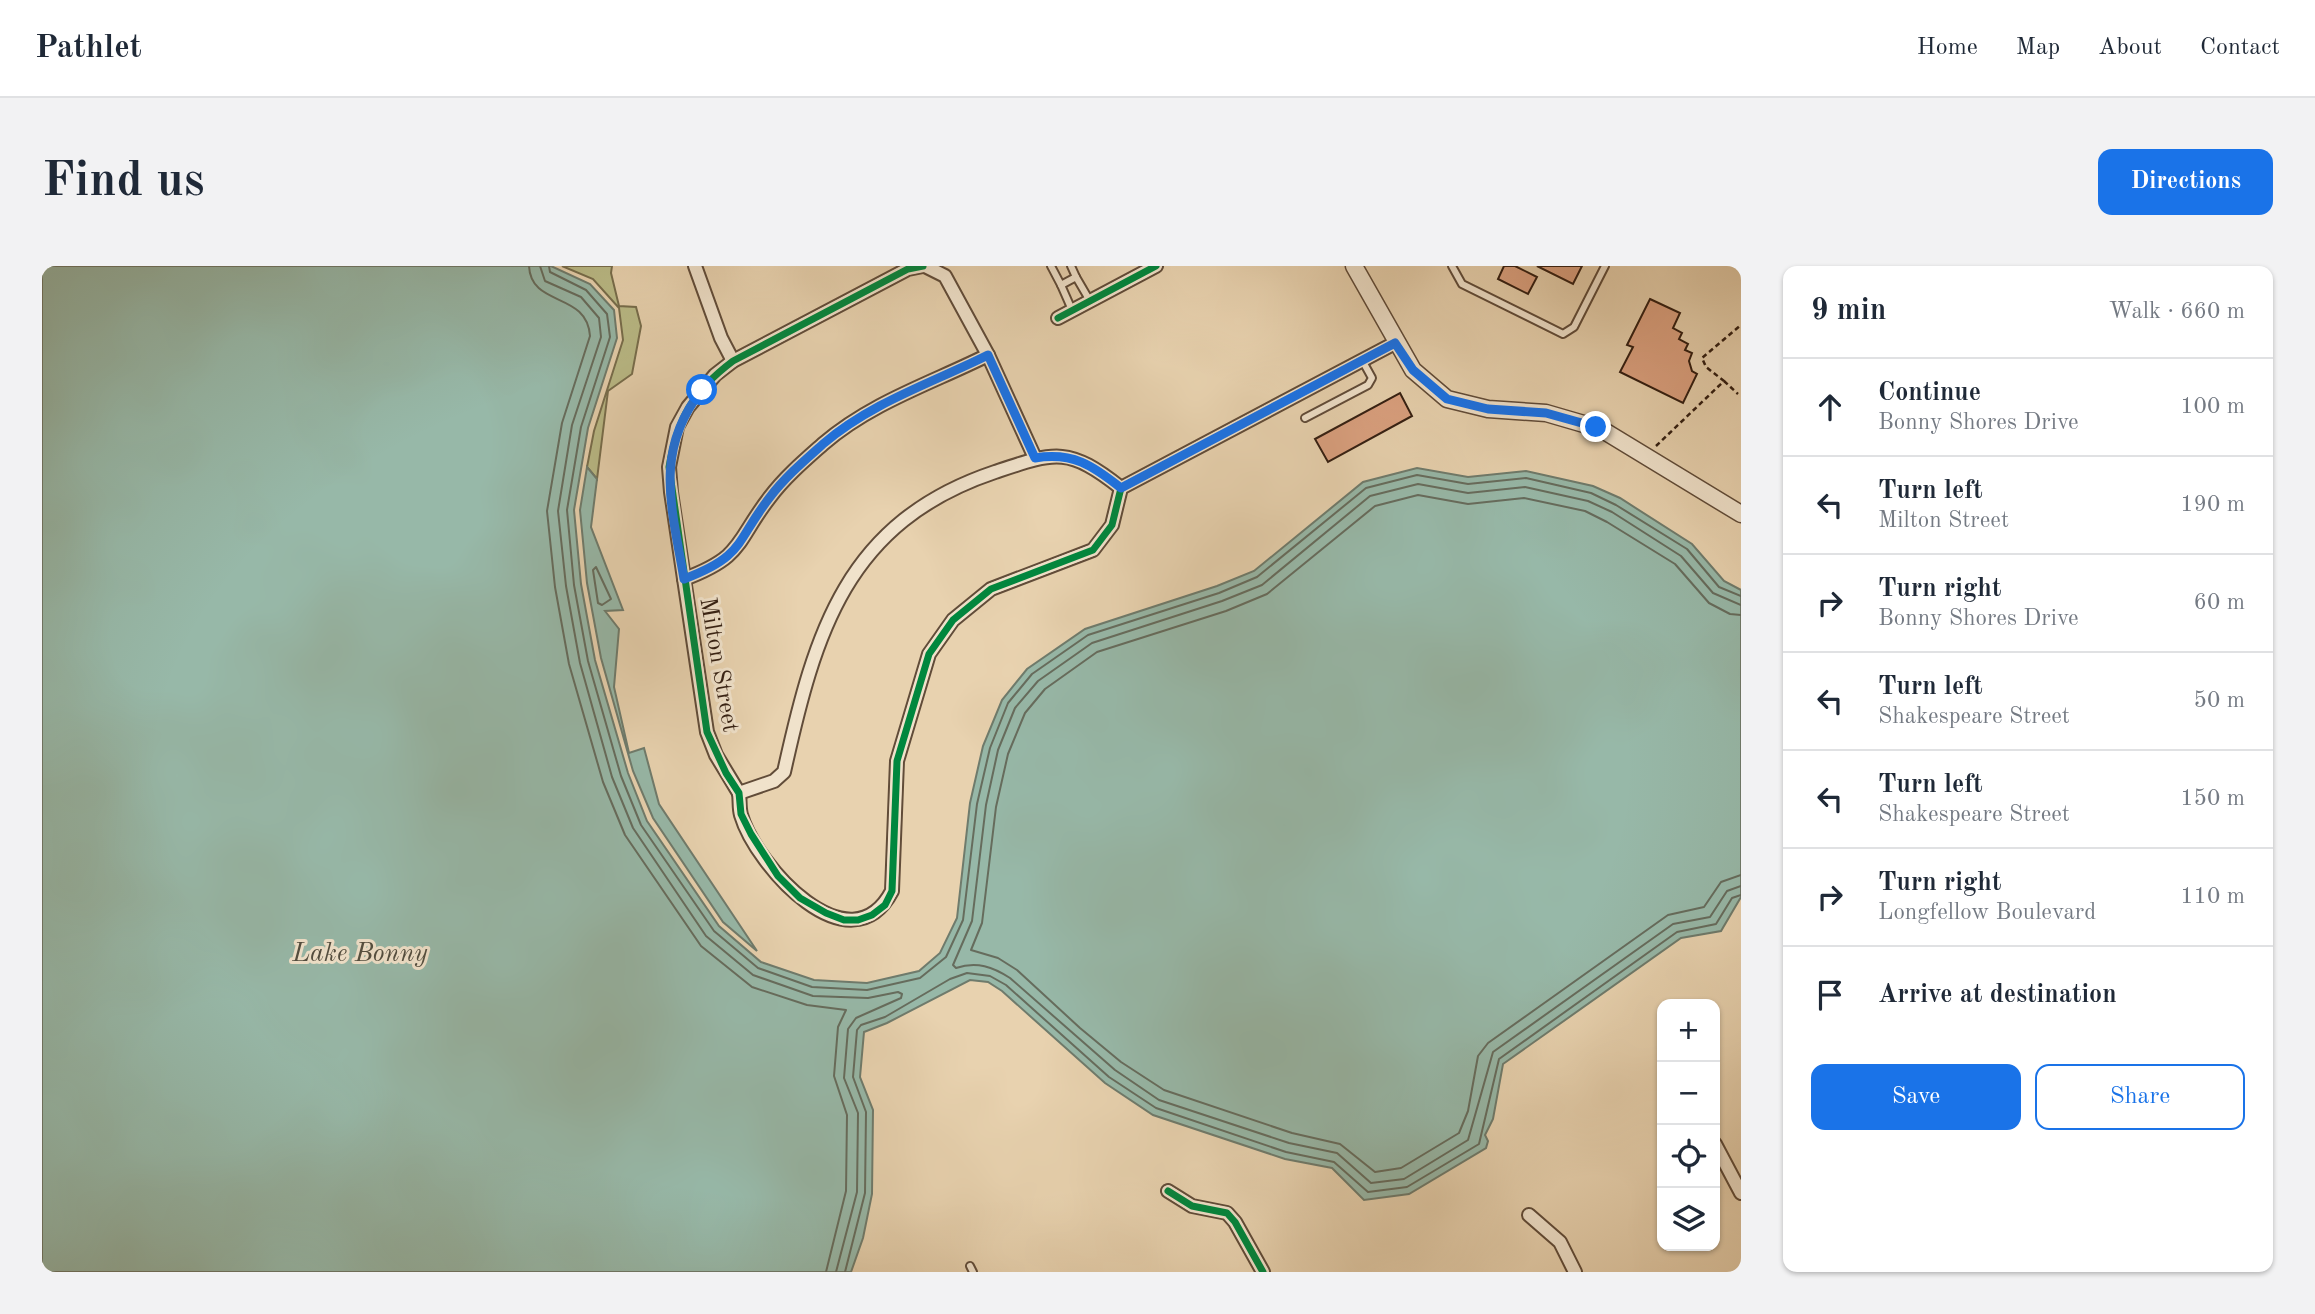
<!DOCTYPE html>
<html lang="en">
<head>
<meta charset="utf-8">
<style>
	body { margin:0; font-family:"Old Standard TT",serif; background:#f2f2f3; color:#1f2937 }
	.controls { position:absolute; right:21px; bottom:21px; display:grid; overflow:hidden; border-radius:14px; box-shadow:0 2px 5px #0004 }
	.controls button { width:63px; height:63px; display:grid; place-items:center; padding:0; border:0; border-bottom:2px solid #e0e1e3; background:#fff; color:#1f2937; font:35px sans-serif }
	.stop { position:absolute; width:21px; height:21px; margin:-16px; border:5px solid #1a73e8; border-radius:50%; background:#fff }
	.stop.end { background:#1a73e8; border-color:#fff; box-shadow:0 2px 7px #0008 }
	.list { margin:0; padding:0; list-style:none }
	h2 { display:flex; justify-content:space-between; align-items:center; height:91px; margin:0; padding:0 28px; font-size:30px }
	h2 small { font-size:23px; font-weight:400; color:#747a83 }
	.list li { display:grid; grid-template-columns:46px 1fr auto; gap:21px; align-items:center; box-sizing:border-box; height:98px; padding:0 28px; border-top:2px solid #e0e1e3 }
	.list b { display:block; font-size:26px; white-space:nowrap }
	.list p { margin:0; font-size:23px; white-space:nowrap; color:#747a83 }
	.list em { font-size:23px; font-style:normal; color:#747a83 }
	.actions { display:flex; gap:14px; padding:21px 28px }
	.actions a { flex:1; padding:16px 0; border:2px solid #1a73e8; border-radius:14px; text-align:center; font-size:24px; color:#1a73e8 }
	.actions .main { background:#1a73e8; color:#fff }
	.icon { flex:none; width:38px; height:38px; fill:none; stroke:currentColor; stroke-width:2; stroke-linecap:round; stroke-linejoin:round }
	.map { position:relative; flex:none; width:1699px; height:1006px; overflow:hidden; border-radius:14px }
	header { display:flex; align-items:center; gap:42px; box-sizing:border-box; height:98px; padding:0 35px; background:#fff; border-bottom:2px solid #e0e1e3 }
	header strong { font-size:33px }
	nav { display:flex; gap:38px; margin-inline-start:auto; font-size:24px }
	.intro { display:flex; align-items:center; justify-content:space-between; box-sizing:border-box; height:168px; padding:0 42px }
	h1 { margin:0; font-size:49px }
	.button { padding:18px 32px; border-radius:14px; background:#1a73e8; color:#fff; font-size:24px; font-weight:700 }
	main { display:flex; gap:42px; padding:0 42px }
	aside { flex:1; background:#fff; border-radius:14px; box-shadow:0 2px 5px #0004 }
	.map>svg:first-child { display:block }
	.green { fill:#babb87; stroke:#776d4c; stroke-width:2 }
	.water { fill:#97b8a8; stroke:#6f7b6c; stroke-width:2 }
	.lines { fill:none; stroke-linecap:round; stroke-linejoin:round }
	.shore { stroke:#666c5d; stroke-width:2 }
	.building { fill:#dba180; stroke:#341f12; stroke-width:2 }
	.service-casing { stroke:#614c39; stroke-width:10 }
	.minor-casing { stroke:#614c39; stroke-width:16 }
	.tertiary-casing { stroke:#614c39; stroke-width:19 }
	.path { stroke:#341f12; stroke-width:2.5; stroke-dasharray:5 3.5; stroke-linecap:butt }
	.service { stroke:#f0e2cb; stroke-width:6 }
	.minor { stroke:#f0e2cb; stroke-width:12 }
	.tertiary { stroke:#f0e2cb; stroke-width:16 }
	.cycleway-casing { stroke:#f0e2cb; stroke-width:11 }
	.cycleway { stroke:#00873e; stroke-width:7 }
	.route { stroke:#1a73e8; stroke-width:9 }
	.labels { text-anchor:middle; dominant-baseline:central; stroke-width:6; stroke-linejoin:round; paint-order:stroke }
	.street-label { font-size:24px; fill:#341f12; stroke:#f0e2cb }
	.water-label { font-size:26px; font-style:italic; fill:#524d3f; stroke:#f0e2cb }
</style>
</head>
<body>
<header>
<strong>Pathlet</strong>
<nav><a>Home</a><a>Map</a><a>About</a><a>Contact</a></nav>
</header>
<div class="intro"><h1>Find us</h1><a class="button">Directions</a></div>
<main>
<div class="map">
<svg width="1699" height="1006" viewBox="0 0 1699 1006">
	<rect width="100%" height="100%" fill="#e8d2af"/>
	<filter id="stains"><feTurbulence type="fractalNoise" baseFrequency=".00286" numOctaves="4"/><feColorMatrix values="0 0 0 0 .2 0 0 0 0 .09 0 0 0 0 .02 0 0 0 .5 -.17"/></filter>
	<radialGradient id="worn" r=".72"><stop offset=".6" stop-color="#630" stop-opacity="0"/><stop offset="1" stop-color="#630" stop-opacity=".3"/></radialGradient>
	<path class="green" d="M520,0H570L569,7L577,40L594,41L599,60L590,108L566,125L555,213L545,201L552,165L581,74L577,42L551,13Z"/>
	<g class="water">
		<path d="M0,0H509L548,18L572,44L575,72L546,162L532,244L539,318L553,394L586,507L605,555L677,660L719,696L772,714L825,717L877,705L898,687L915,652L928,537L941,480L960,434L985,403L1043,363L1175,320L1212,305L1321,216L1375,202L1426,211L1484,205L1551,220L1578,232L1650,278L1682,315L1699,324V631L1679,665L1639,672L1461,798L1451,853L1443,869L1446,875L1444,882L1367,928L1322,934L1290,902L1243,893L1111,849L1063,817L960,725L946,716L928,714L845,757L822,766L818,811L831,844L830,928L821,972L809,1006H0Z"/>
		<path d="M545,201L555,213L549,261L581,344L563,345L577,363L572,421L587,487L602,482L617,538L715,685L681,656L611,552L591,505L559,392L545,317L538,244Z"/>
	</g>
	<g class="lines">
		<g class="shore">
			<path d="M487,0C489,42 545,25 548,70L520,157L505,245L513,321L527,398L561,516L583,569L659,680L710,721L765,739L804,744L796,761L792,810L805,849L804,925L784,1006"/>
			<path d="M498,0L503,15L539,31L557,52L559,71L530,159L516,245L524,320L538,397L570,511L591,562L664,670L711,709L771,730L826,732L856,726L860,728L859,732L814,752L806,763L802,812L816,847L815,926L794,1006"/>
			<path d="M507,0L508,6L544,24L565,48L568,71L539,161L525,244L532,319L546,395L579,510L599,559L672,665L716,702L770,721L825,724L878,712L904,691L921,654L935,538L948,482L966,437L990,408L1046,369L1177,327L1215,311L1324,222L1375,209L1426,218L1484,212L1549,227L1574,239L1645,283L1677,321L1699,330"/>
			<path d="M554,301L569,333L560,339L556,337L551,304Z"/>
			<path d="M1699,339L1671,327L1639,290L1570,246L1546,235L1483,221L1426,227L1376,218L1328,230L1220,319L1180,335L1050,377L996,415L973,442L956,484L944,539L930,655L911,699L914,702C935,695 951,701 968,712L1073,804L1117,834L1247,877L1295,887L1329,917L1362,913L1426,874L1451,786L1631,658L1668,651L1685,625L1699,620"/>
			<path d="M1699,349L1688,348L1667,337L1633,298L1565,256L1543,245L1482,232L1426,238L1376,229L1333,240L1225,328L1184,345L1055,386L1003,423L983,447L966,488L954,541L940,657L929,684L956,692L975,704L1038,762L1079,796L1122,824L1250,867L1298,878L1333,906L1359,902L1417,867L1426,845L1436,790L1446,777L1626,649L1662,641L1679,616L1699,609"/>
			<path d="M803,1006L823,927L824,846L811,811L815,764L819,759L843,751L908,713L925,707L948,710L964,719L1067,811L1114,842L1244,886L1292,896L1326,926L1365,921L1437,878L1457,793L1635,666L1674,658L1690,632L1699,629"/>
		</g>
	</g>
	<g class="building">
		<path d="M1462,0H1473L1495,11L1486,28L1456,13Z"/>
		<path d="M1495,0H1540L1531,18Z"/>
		<path d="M1608,33L1638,47L1631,62L1640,67L1637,73L1646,78L1643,84L1650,87L1647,95L1650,105L1655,108L1641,137L1578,106L1591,81L1585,79Z"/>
		<path d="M1358,127L1370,150L1286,196L1273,173Z"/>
	</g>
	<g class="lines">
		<g class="service-casing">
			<g id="service">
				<path d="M1009,0L1019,19"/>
				<path d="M1029,0L1034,11"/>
				<path d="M1410,0L1420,18L1521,68L1532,61L1563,0"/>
				<path d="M1030,44L1019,19L1034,11L1048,35"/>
				<path d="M1263,152L1326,119L1330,112L1320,94"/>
				<path d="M928,1000L931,1006"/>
			</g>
		</g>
		<g class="minor-casing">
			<g id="minor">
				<path d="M653,0L679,72L691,95"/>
				<path d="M883,0L903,10L946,89L993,192"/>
				<path d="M1016,52L1114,0"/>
				<path d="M642,313C703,290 693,276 728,231C743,211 763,194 781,178C830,136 890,117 946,89"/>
				<path d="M697,527C698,534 697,542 699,549C714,600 808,704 850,625L855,495L887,388L911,354L949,323L1051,284L1070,259L1079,222L1353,77"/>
				<path d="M697,527L674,489L665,466L629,226L627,201L635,161L646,141L673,109L691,95L866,3L881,0"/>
				<path d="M697,527L732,515L742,506C773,366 804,256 953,206C1013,186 1026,180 1079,222"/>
				<path d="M1673,878L1699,927"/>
				<path d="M1126,925L1150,940L1185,947L1193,956L1221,1006"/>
				<path d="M1487,949L1518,976L1533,1006"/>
			</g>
		</g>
		<g class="tertiary-casing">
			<path id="tertiary" d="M1312,0L1371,104L1405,133L1446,143L1504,147L1559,163L1699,248"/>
		</g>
		<g class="path">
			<path d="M1682,115L1696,128"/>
			<path d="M1614,180L1682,115L1664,101L1660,92L1699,59"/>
		</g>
		<use href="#service" class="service"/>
		<use href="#minor" class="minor"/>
		<use href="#tertiary" class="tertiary"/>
		<g class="cycleway-casing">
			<g id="cycleway">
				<path d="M881,0L866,3L691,95C651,125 635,153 627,201L665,466L684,507L697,527L699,548L709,568L736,610L758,632L784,647L802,654H816L830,649L843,639L850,625L855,495L887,388L911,354L949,323L1051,284L1070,259L1079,222L1353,77"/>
				<path d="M1016,52L1114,0"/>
				<path d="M1126,925L1150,940L1185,947L1193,956L1221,1006"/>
			</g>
		</g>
		<use href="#cycleway" class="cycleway"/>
	</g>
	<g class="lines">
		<path class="route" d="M660,124C611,185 630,242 642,313C703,290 693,276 728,231C743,211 763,194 781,178C830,136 890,117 946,89L993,192C1031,186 1050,199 1079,222L1353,77L1371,104L1405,133L1446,143L1504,147L1554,161"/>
	</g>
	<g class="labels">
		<g class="street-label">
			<text transform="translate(676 399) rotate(80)">Milton Street</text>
		</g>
		<g class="water-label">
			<text x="318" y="688">Lake Bonny</text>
		</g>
	</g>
	<rect width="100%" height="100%" filter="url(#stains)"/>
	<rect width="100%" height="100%" fill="url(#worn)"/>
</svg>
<div class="controls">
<button>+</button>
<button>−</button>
<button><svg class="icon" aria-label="locate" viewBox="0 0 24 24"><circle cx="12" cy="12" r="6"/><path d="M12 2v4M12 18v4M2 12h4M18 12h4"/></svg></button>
<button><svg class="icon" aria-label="layers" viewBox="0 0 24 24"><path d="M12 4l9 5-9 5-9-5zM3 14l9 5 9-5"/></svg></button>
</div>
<div class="stop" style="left:660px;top:124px"></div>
<div class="stop end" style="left:1554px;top:161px"></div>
</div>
<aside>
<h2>9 min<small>Walk · 660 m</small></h2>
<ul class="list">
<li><svg class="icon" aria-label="ahead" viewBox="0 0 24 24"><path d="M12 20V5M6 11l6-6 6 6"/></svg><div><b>Continue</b><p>Bonny Shores Drive</p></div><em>100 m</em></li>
<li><svg class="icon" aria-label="left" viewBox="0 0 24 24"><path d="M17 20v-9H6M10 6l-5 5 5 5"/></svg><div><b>Turn left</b><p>Milton Street</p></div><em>190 m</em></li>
<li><svg class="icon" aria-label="right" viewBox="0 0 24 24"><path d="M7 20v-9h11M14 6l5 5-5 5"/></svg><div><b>Turn right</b><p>Bonny Shores Drive</p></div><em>60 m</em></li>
<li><svg class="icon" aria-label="left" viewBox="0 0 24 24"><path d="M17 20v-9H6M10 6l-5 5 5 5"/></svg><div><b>Turn left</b><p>Shakespeare Street</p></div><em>50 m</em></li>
<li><svg class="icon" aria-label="left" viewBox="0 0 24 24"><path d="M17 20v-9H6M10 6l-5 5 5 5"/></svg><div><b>Turn left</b><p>Shakespeare Street</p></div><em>150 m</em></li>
<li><svg class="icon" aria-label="right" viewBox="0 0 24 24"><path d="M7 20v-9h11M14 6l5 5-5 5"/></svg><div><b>Turn right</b><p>Longfellow Boulevard</p></div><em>110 m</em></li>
<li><svg class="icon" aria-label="arrive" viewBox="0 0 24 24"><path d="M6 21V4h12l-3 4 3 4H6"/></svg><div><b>Arrive at destination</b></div></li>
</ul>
<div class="actions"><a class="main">Save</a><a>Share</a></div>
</aside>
</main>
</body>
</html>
